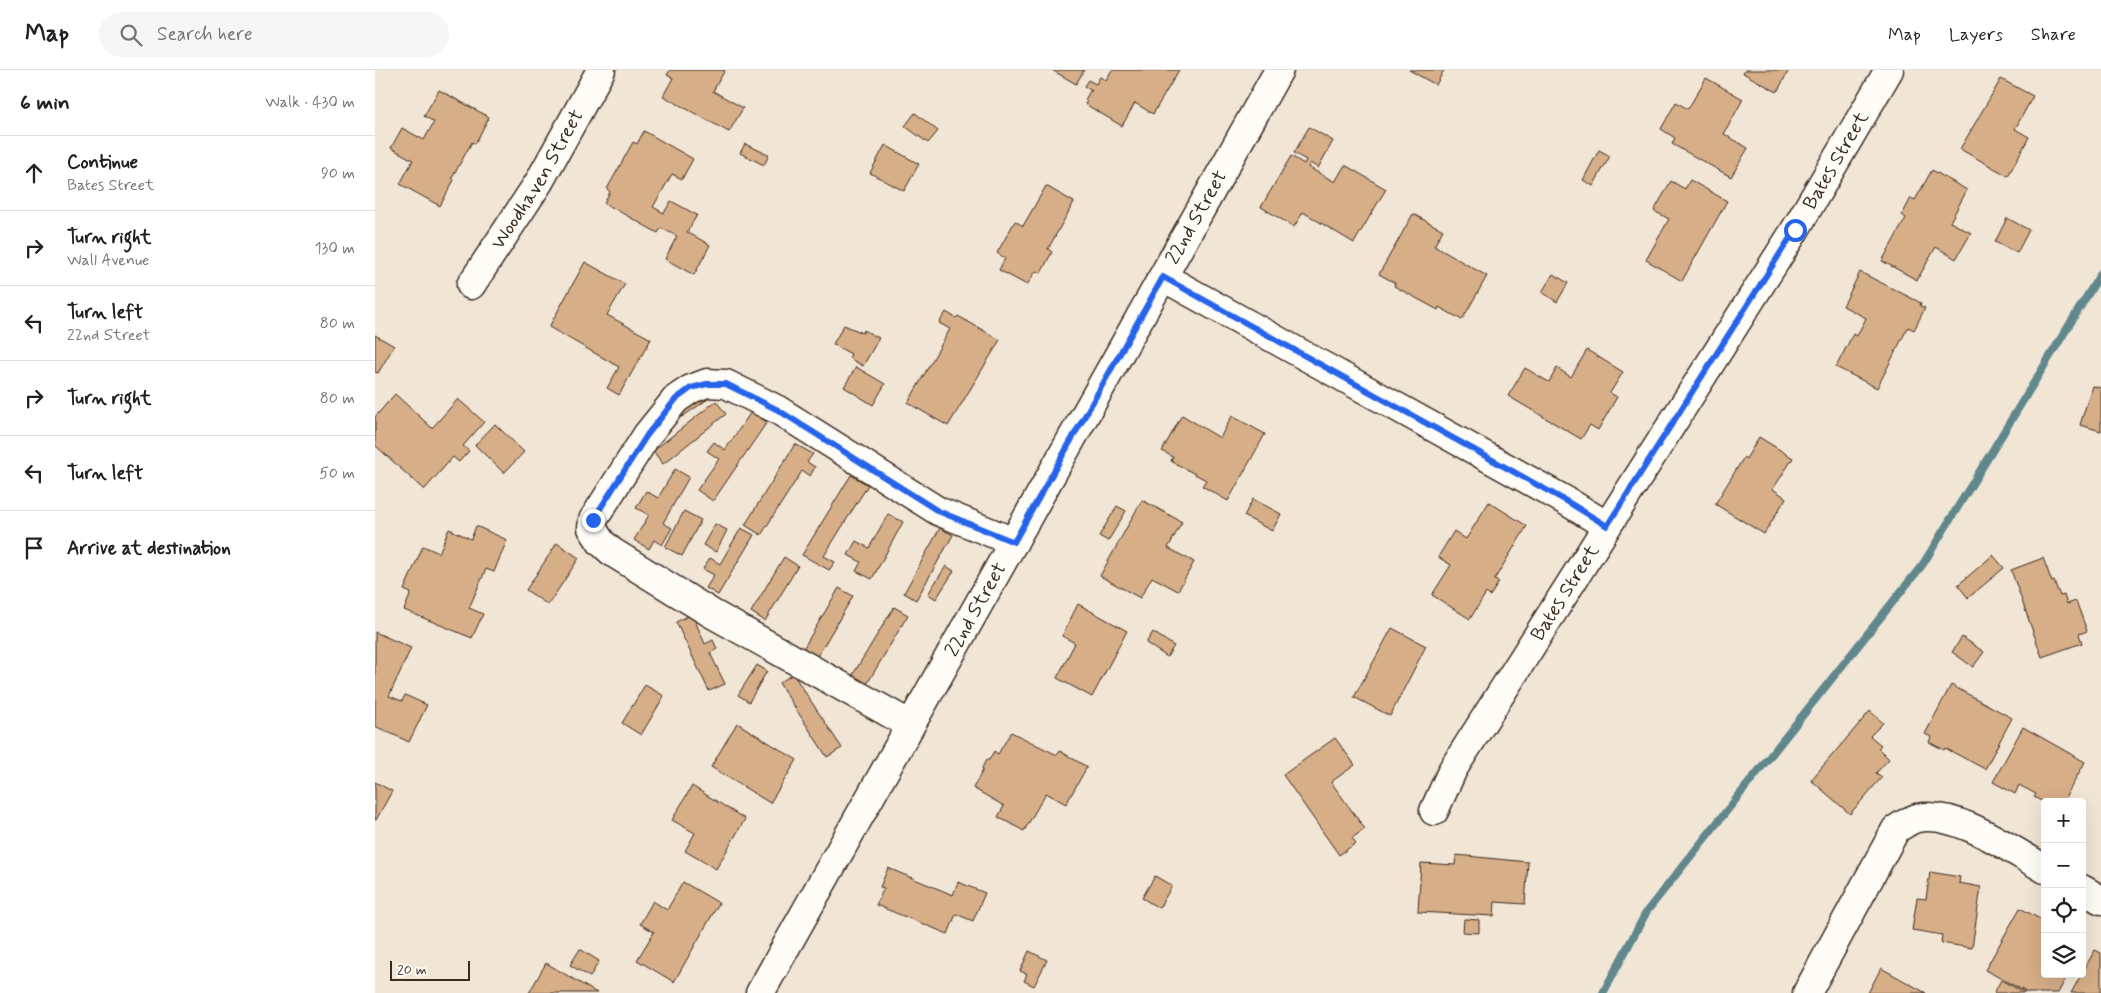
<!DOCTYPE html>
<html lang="en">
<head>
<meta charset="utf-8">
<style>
	body { margin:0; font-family:Mynerve,sans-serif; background:#f6f6f6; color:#202124 }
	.controls { position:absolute; right:15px; bottom:15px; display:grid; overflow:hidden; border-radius:5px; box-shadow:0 5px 20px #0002 }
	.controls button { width:45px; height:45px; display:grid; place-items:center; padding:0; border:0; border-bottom:1px solid #e0e0e0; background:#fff; color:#202124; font:25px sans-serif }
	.scale { position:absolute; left:15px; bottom:12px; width:80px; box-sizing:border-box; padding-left:5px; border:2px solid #3b2a1e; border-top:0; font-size:14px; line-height:18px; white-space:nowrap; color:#3b2a1e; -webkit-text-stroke:4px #fdfcf7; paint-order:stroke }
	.stop { position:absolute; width:15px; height:15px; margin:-11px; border:4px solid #2563eb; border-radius:50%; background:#fff }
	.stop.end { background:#2563eb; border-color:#fff; box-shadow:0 1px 5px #0008 }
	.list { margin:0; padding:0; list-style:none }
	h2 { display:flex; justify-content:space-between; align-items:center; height:65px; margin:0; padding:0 20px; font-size:21px }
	h2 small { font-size:16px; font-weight:400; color:#757577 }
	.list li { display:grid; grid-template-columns:32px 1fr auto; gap:15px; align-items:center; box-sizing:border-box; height:75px; padding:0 20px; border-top:1px solid #e0e0e0 }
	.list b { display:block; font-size:19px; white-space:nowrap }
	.list p { margin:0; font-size:16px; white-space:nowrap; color:#757577 }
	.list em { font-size:16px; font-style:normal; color:#757577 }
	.icon { flex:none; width:28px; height:28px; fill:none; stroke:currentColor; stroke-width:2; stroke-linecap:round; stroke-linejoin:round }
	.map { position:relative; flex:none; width:1726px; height:923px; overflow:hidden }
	header { display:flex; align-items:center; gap:30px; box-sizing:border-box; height:70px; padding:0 25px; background:#fff; border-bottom:1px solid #e0e0e0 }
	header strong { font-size:24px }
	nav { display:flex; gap:28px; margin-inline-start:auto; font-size:18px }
	.search { width:350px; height:45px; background:#f6f6f6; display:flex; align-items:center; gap:12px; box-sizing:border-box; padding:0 18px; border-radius:28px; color:#757577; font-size:19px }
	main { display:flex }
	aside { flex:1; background:#fff }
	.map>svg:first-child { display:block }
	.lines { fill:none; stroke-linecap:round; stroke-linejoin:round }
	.stream { stroke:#60888c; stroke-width:8 }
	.building { fill:#d6ae88; stroke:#3b2a1e }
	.minor-casing { stroke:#3b2a1e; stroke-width:31 }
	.minor { stroke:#fdfcf7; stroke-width:28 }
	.route { stroke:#2563eb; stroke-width:6 }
	.labels { text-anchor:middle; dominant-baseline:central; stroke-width:5; stroke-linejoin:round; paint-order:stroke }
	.street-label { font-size:20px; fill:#3b2a1e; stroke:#fdfcf7 }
</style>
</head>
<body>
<header>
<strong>Map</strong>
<div class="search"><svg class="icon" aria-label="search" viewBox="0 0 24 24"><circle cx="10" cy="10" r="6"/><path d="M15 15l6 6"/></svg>Search here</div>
<nav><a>Map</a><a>Layers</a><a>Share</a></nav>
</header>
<main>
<aside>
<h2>6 min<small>Walk · 430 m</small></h2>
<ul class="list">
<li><svg class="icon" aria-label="ahead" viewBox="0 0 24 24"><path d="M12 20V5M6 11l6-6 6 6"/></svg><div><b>Continue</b><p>Bates Street</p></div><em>90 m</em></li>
<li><svg class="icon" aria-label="right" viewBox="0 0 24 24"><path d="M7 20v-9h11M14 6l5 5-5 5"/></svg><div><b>Turn right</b><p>Wall Avenue</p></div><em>130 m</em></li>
<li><svg class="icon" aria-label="left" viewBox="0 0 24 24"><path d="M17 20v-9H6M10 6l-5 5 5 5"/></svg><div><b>Turn left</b><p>22nd Street</p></div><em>80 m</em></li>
<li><svg class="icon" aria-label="right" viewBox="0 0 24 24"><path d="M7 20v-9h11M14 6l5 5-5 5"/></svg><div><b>Turn right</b></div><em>80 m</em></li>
<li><svg class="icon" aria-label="left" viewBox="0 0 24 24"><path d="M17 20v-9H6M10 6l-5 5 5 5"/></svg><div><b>Turn left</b></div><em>50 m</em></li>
<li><svg class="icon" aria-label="arrive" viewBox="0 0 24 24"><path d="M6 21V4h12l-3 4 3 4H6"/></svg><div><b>Arrive at destination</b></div></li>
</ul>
</aside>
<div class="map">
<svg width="1726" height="923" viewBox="0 0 1726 923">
	<rect width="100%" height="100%" fill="#f1e5d6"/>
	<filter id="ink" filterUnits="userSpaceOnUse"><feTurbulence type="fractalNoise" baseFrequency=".02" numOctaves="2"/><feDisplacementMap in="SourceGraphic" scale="10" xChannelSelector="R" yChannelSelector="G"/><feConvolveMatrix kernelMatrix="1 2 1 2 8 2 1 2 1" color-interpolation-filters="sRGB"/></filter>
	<g filter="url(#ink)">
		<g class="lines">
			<path class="stream" d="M1228,923L1272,841L1548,494L1726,203"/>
		</g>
		<g class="building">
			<path d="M295,0H350L338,21L368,38L354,62L288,26L298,8L292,5Z"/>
			<path d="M677,0H709L701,14Z"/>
			<path d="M737,0H804L778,44L760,33L747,56L710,34L712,31L710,30L715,21H717L709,16L713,10L721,14L725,7L731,10Z"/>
			<path d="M1034,0H1069L1061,15Z"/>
			<path d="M1370,0H1414L1402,22L1368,3Z"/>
			<path d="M1331,8L1368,29L1349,64L1373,78L1356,107L1297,74L1300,68L1286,59L1301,32L1313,39Z"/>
			<path d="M1626,9L1658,26L1640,59L1654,67L1633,106L1585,79Z"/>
			<path d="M64,20L114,47L100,74L97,72L77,108L79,110L65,136L25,114L38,90L16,78L27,58L49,70L59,52L49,46Z"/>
			<path d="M540,43L563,61L553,73L530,56Z"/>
			<path d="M934,57L958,71L943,98L935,93L933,97L960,112L970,95L1011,119L979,173L928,142L919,157L886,137L916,86L929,94L931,90L919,83Z"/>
			<path d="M269,61L318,89L307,109L297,104L278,137L289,143L296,131L322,145L312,162L335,175L319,205L290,189L302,166L286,158L283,163L229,133L235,122L232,119L258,72L262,74Z"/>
			<path d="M370,74L394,85L389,95L365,83Z"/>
			<path d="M510,75L544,94L529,121L495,103Z"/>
			<path d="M1224,80L1235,86L1218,116L1208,110Z"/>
			<path d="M1557,100L1592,120L1575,152L1596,163L1581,189L1561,177L1542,210L1507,191L1531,148L1527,145L1536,128L1540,130Z"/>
			<path d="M1315,110L1352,131L1307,211L1271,190L1294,149L1279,141L1296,111L1310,119Z"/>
			<path d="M671,116L699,132L673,179L677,182L666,203L661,201L652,215L624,200L630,188L622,183L640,151L648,156Z"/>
			<path d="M1038,144L1068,160L1059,176L1112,206L1087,250L1064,237L1063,240L1019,216L1020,213L1004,204Z"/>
			<path d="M1632,148L1654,160L1642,183L1620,172Z"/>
			<path d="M210,192L250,214L232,245L276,269L244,325L232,318L244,297L174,257Z"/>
			<path d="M1485,202L1546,233L1545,236L1550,238L1539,260L1533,257L1502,318L1461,297L1478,264L1482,266L1491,248L1468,236Z"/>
			<path d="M1178,204L1193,213L1182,232L1167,222Z"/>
			<path d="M571,242L581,248L583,246L625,270L573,356L533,333L575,259L564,253Z"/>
			<path d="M469,255L488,263L489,260L504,268L488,296L474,288L476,284L458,274Z"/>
			<path d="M0,265L19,276L3,303L0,302Z"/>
			<path d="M1212,280L1248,302L1235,323L1242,327L1223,360L1215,355L1206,369L1133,326L1150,298L1174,312L1182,298L1196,307Z"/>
			<path d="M481,297L510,314L498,335L469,317Z"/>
			<path d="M1717,316L1726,318V361L1705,355Z"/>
			<path d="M330,319L336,327L307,347L301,338Z"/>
			<path d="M20,324L57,358L83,329L109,352L88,376L94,381L84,392L78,387L49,420L0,375V347Z"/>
			<path d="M341,331L351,344L288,394L278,381Z"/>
			<path d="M376,342L392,352L338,431L322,420L344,389L332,381L339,372L350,380Z"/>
			<path d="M807,345L845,368L857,346L890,364L853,431L827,416L831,410L796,391L798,387L787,381Z"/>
			<path d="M120,354L149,382L129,403L100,375Z"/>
			<path d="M1384,367L1418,388L1398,419L1411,428L1389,464L1340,434L1369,387L1371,389Z"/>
			<path d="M420,374L438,384L432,392L440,397L435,406L427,401L386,465L370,455Z"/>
			<path d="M300,399L314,407L288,453L297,458L287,475L279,470L274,479L259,470L274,445L261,438L271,421L283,428Z"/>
			<path d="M476,405L493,415L449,486L460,492L454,500L427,485Z"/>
			<path d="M878,429L906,444L897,461L869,446Z"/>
			<path d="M767,430L807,452L793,478L819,492L803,521L777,507L765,528L725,506Z"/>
			<path d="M1114,432L1152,456L1119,510L1124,512L1115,526L1111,523L1095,549L1057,525L1076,495L1063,487L1079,461L1091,469Z"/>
			<path d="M742,436L751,441L733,471L724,466Z"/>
			<path d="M309,441L326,450L307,486L290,477Z"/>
			<path d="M513,444L528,452L497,509L481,501L486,492L473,485L481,471L494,478Z"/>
			<path d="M340,454L352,460L341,482L328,475Z"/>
			<path d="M101,456L132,470L119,502L111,499L94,538L108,544L97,568L29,540L36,523L29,520L48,476L64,483L74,459L96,469Z"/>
			<path d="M366,458L379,465L343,525L331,518L339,505L328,499L335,488L345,494Z"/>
			<path d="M565,458L578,465L541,530L529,523Z"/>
			<path d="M182,473L204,488L173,535L151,520Z"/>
			<path d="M1618,485L1629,498L1593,528L1583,515Z"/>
			<path d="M409,487L423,496L390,551L376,542Z"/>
			<path d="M1668,488L1677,512L1679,511L1685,526L1689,525L1692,534L1701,531L1712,561L1704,564L1707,573L1667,587L1636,500Z"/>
			<path d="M571,496L579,501L561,529L553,524Z"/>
			<path d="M464,518L478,526L442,587L428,579Z"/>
			<path d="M703,534L752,561L717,627L682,608L700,573L687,566Z"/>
			<path d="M519,537L533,545L492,614L477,606Z"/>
			<path d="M317,544L330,574L338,570L342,579L335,583L350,614L334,621L301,552Z"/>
			<path d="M1017,558L1051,576L1015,646L979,627Z"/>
			<path d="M0,562L36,578L14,626L27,631L30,625L52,635L34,672L0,656Z"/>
			<path d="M778,562L799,576L792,587L771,573Z"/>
			<path d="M1587,567L1609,582L1598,597L1577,582Z"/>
			<path d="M382,595L392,601L374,632L363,625Z"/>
			<path d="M418,604L467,678L452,687L404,613Z"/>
			<path d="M270,615L289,626L266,665L247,653Z"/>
			<path d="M1576,615L1637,648L1610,699L1570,678L1569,680L1554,672L1556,667L1550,664Z"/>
			<path d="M1495,641L1508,653L1495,666L1506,675L1503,678L1514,689L1501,703L1507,707L1475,744L1436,710Z"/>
			<path d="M362,653L422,690L395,733L336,697Z"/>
			<path d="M1648,657L1710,692L1688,732L1670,733L1659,727L1661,724L1644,715L1640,724L1618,712Z"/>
			<path d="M636,662L682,685L685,681L712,697L691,734L671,723L649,761L623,747L629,736L598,718L608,700L607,698L611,690H614L619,681L623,684Z"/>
			<path d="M960,668L980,695L956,712L990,759L977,768L981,773L964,785L908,705Z"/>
			<path d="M0,712L17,721L1,750H0Z"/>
			<path d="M317,716L370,749L341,799L310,781L320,763L297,750Z"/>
			<path d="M1081,785L1153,792L1150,834L1120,832L1119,846L1043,842L1046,793L1080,795Z"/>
			<path d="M513,798L578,825L583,812L610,823L598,851L581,844L573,864L501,835L509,818L505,817Z"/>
			<path d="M1555,802L1585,807L1584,813L1606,817L1597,878L1566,873L1567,865L1537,860L1542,828L1551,829Z"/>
			<path d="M780,806L797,816L784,838L767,828Z"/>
			<path d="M308,812L344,833L299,912L262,890L279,862L265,854L278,831L292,840Z"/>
			<path d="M1645,838L1667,850L1666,852L1670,854V904H1693L1683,923H1653L1610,900Z"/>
			<path d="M1089,849L1104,850V863L1088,862Z"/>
			<path d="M205,879L224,891L215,907L195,895Z"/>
			<path d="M1720,880L1726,883V923H1696Z"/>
			<path d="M654,881L672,890L659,916L649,911L652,904L645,901Z"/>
			<path d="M171,893L222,923H154Z"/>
			<path d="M1506,898L1551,923H1493Z"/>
			<path d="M1626,910L1650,923H1619Z"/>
		</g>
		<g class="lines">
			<g class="minor-casing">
				<g id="minor">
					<path d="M788,207L1193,432L1232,456"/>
					<path id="s1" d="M96,215L164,112L226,0"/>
					<path d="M534,654L336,543L237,482L226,472L217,458L218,450L272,365L301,329L316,319L332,313L351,314L403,340L563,441L639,472"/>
					<path id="s2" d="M1059,741L1078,699L1420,160L1514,0"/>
					<path d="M1707,819L1726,830"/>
					<path id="s3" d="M385,923L904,0"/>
					<path d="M1432,923L1521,759C1527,756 1534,750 1542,748C1581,740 1635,779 1670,799"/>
				</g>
			</g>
			<use href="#minor" class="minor"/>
		</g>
	</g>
	<g class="lines" filter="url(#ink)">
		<path class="route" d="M218,450L272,365L301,329L316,318L332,314H351L403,340L563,441L639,472L788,207L1193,432L1232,456L1420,160"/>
	</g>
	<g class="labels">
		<g class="street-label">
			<text stroke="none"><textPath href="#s2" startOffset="765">Bates Street</textPath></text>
			<text stroke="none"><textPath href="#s1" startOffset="125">Woodhaven Street</textPath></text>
			<text stroke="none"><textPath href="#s3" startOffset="890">22nd Street</textPath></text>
			<text stroke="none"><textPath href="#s2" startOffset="255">Bates Street</textPath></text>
			<text stroke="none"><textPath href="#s3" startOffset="440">22nd Street</textPath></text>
		</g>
	</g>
</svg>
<div class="controls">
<button>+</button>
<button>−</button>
<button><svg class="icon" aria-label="locate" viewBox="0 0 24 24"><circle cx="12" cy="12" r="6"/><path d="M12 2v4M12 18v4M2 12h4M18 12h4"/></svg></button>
<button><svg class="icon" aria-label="layers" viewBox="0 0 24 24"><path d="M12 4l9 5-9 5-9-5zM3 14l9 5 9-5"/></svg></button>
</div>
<div class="scale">20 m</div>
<div class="stop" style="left:1420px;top:160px"></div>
<div class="stop end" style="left:218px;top:450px"></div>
</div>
</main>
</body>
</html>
